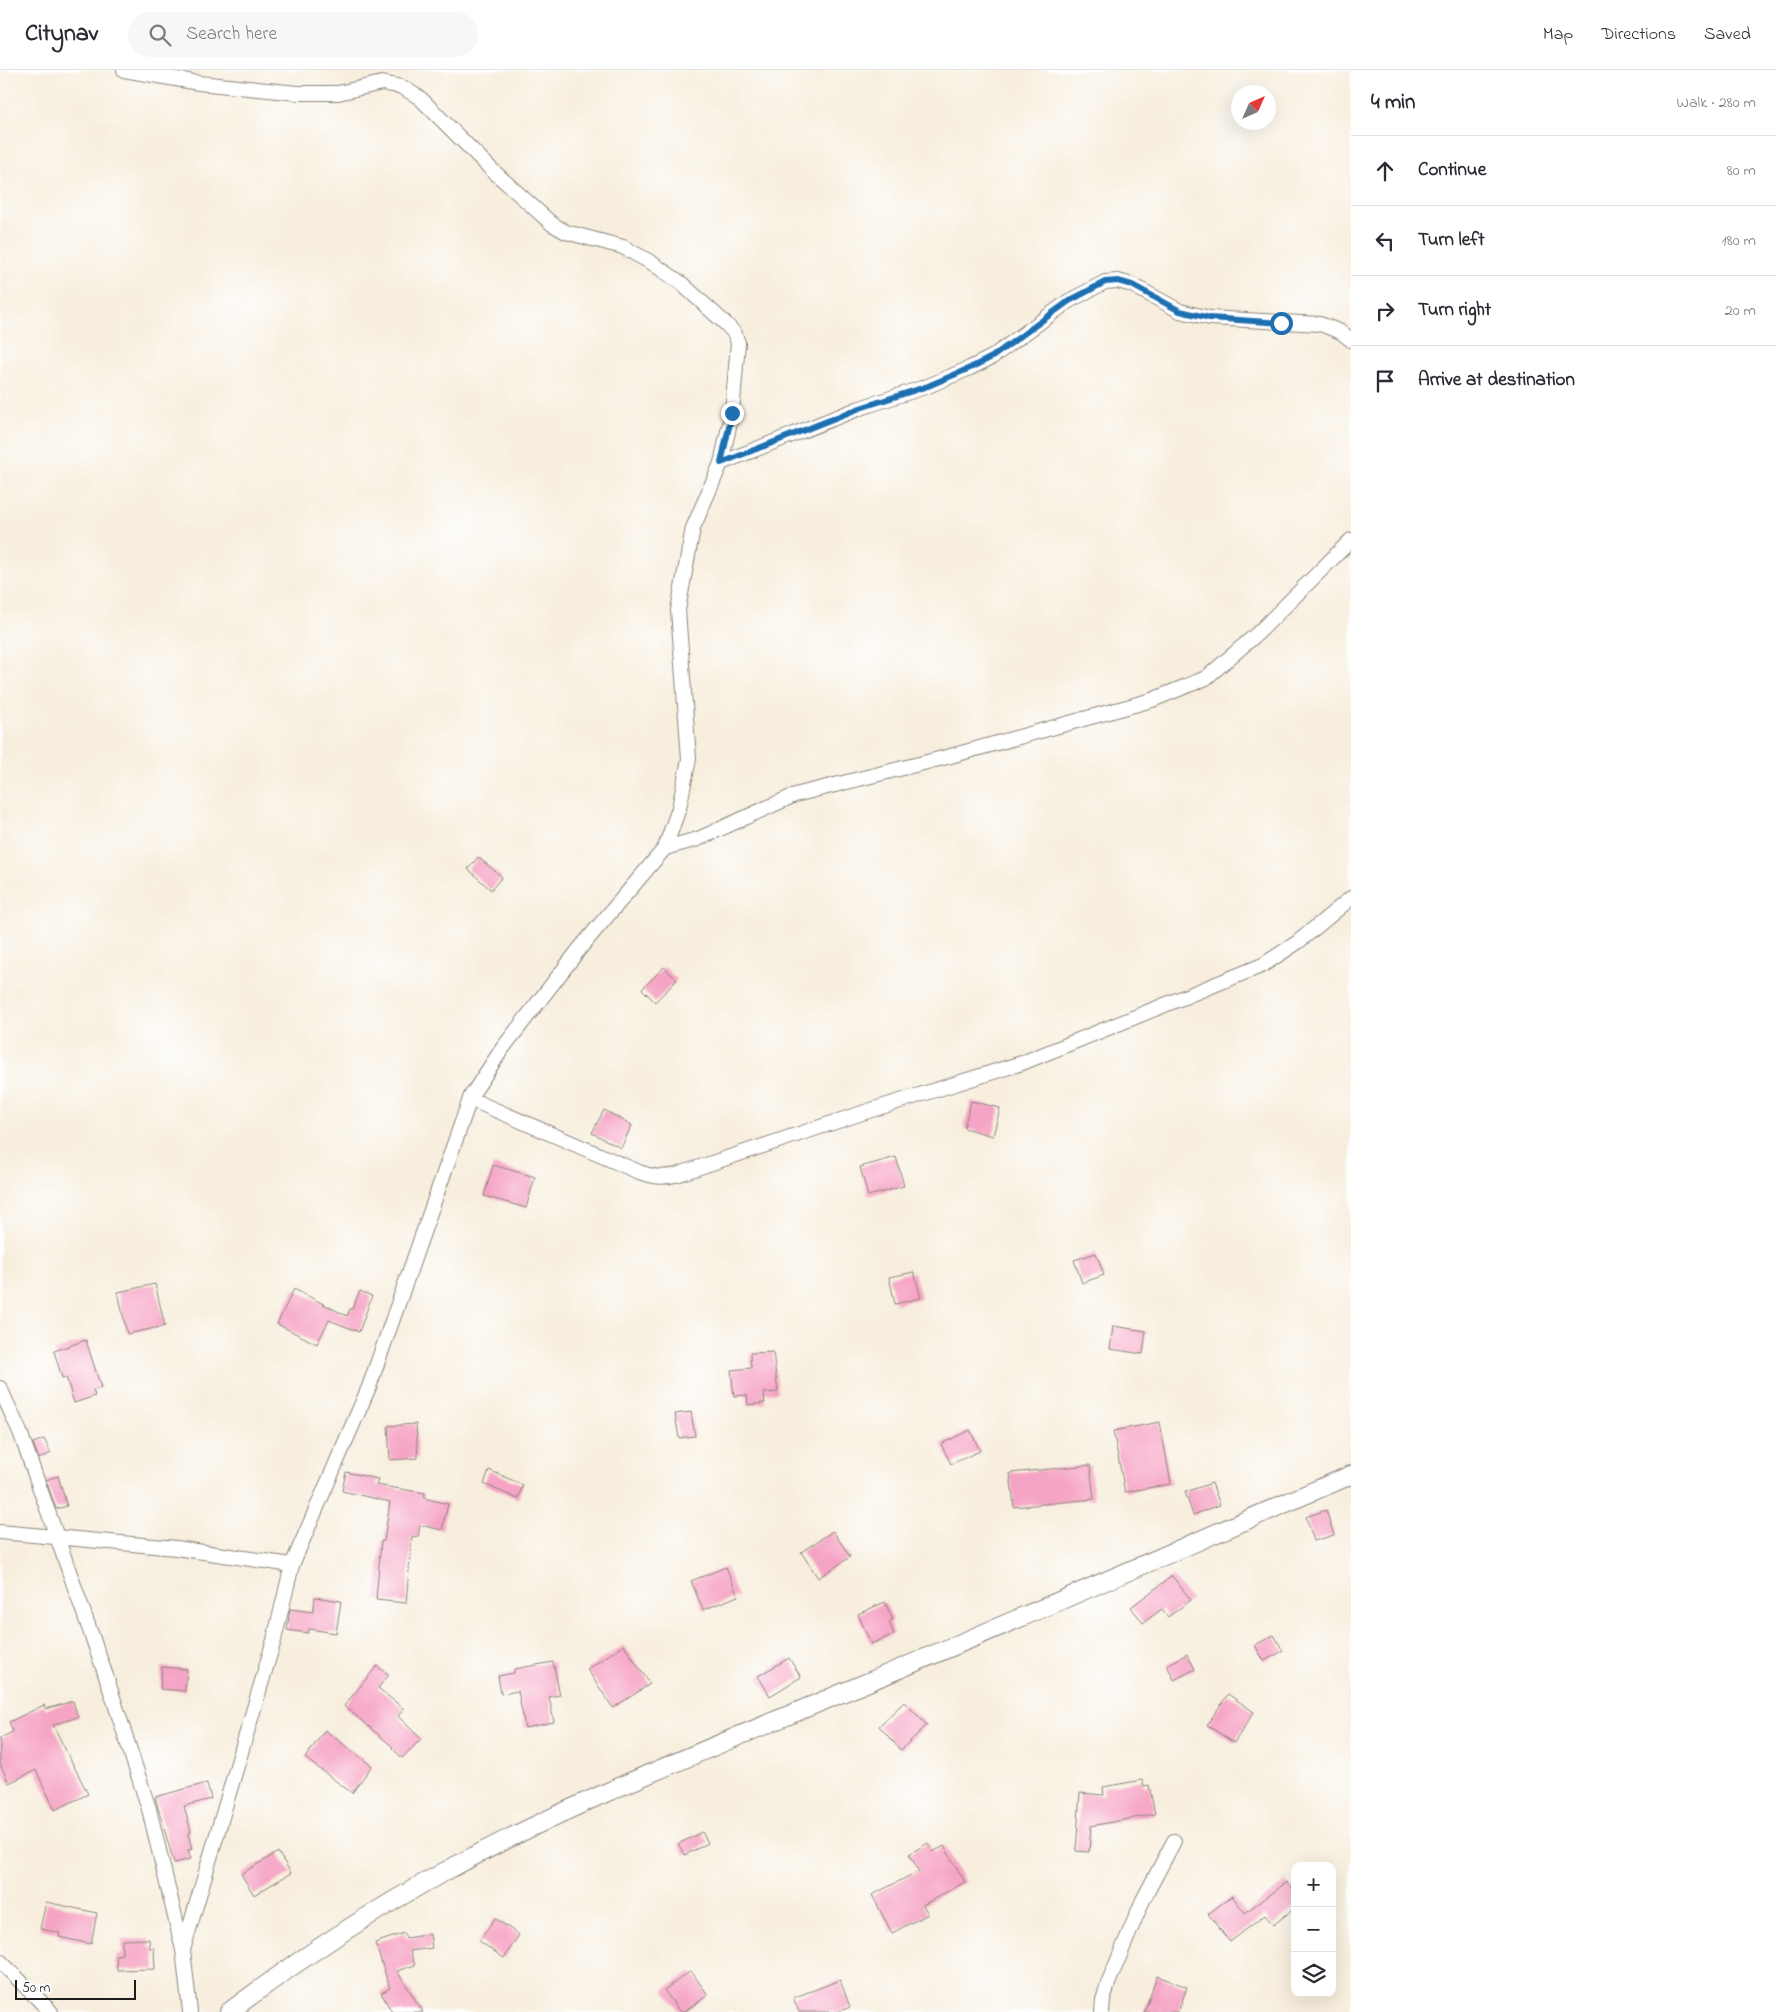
<!DOCTYPE html>
<html lang="en">
<head>
<meta charset="utf-8">
<style>
	body { margin:0; font-family:"Indie Flower",sans-serif; background:#f7f7f7; color:#2b2b33 }
	.controls { position:absolute; right:15px; bottom:15px; display:grid; overflow:hidden; border-radius:10px; box-shadow:0 5px 20px #0002 }
	.controls button { width:45px; height:45px; display:grid; place-items:center; padding:0; border:0; border-bottom:1px solid #e1e1e2; background:#fff; color:#2b2b33; font:25px sans-serif }
	.compass { position:absolute; left:1231px; top:15px; width:45px; height:45px; border-radius:50%; background:#fff; box-shadow:0 5px 20px #0002; rotate:45deg }
	.scale { position:absolute; left:15px; bottom:12px; width:121px; box-sizing:border-box; padding-left:5px; border:2px solid #1c1c1c; border-top:0; font-size:14px; line-height:18px; white-space:nowrap; color:#1c1c1c; -webkit-text-stroke:4px #fff; paint-order:stroke }
	.stop { position:absolute; width:15px; height:15px; margin:-11px; border:4px solid #1f6fb2; border-radius:50%; background:#fff }
	.stop.end { background:#1f6fb2; border-color:#fff; box-shadow:0 1px 5px #0008 }
	.list { margin:0; padding:0; list-style:none }
	h2 { display:flex; justify-content:space-between; align-items:center; height:65px; margin:0; padding:0 20px; font-size:21px }
	h2 small { font-size:16px; font-weight:400; color:#7c7c81 }
	.list li { display:grid; grid-template-columns:32px 1fr auto; gap:15px; align-items:center; box-sizing:border-box; height:70px; padding:0 20px; border-top:1px solid #e1e1e2 }
	.list b { display:block; font-size:19px; white-space:nowrap }
	.list em { font-size:16px; font-style:normal; color:#7c7c81 }
	.icon { flex:none; width:28px; height:28px; fill:none; stroke:currentColor; stroke-width:2; stroke-linecap:round; stroke-linejoin:round }
	.map { position:relative; flex:none; width:1351px; height:1942px; overflow:hidden }
	header { display:flex; align-items:center; gap:30px; box-sizing:border-box; height:70px; padding:0 25px; background:#fff; border-bottom:1px solid #e1e1e2 }
	header strong { font-size:24px }
	nav { display:flex; gap:28px; margin-inline-start:auto; font-size:18px }
	.search { width:350px; height:45px; background:#f7f7f7; display:flex; align-items:center; gap:12px; box-sizing:border-box; padding:0 18px; border-radius:28px; color:#7c7c81; font-size:19px }
	main { display:flex }
	aside { flex:1; background:#fff }
	.map>svg:first-child { display:block }
	.building { fill:#f6a4c5 }
	.lines { fill:none; stroke-linecap:round; stroke-linejoin:round }
	.minor-casing { stroke:#8a857c; stroke-width:16 }
	.tertiary-casing { stroke:#8a857c; stroke-width:20 }
	.minor { stroke:#fff; stroke-width:14 }
	.tertiary { stroke:#fff; stroke-width:18 }
	.route { stroke:#1f6fb2; stroke-width:6 }
</style>
</head>
<body>
<header>
<strong>Citynav</strong>
<div class="search"><svg class="icon" aria-label="search" viewBox="0 0 24 24"><circle cx="10" cy="10" r="6"/><path d="M15 15l6 6"/></svg>Search here</div>
<nav><a>Map</a><a>Directions</a><a>Saved</a></nav>
</header>
<main>
<div class="map">
<svg width="1351" height="1942" viewBox="0 0 1351 1942">
	<rect width="100%" height="100%" fill="#fff"/>
	<filter id="ink" filterUnits="userSpaceOnUse"><feTurbulence type="fractalNoise" baseFrequency=".02" numOctaves="2"/><feDisplacementMap in="SourceGraphic" scale="10" xChannelSelector="R" yChannelSelector="G"/><feConvolveMatrix kernelMatrix="1 2 1 2 8 2 1 2 1" color-interpolation-filters="sRGB"/></filter>
	<filter id="wash" filterUnits="userSpaceOnUse"><feTurbulence type="fractalNoise" baseFrequency=".0096" numOctaves="4" result="noise"/><feDisplacementMap in="SourceGraphic" scale="20" xChannelSelector="R" yChannelSelector="G"/><feGaussianBlur stdDeviation="1.12" result="paint"/><feColorMatrix in="noise" values="0 0 0 0 0 0 0 0 0 0 0 0 0 0 0 0 0 1.4 0 .05"/><feComposite in="paint" operator="in"/></filter>
	<g filter="url(#wash)">
		<rect width="100%" height="100%" fill="#f7eedd"/>
		<g id="blocks">
			<g class="building">
				<path d="M478,787L502,807L491,820L468,799Z"/>
				<path d="M664,897L677,910L655,932L642,919Z"/>
				<path d="M971,1031L1000,1038L993,1066L964,1058Z"/>
				<path d="M604,1040L632,1055L621,1078L592,1063Z"/>
				<path d="M896,1087L904,1116L868,1126L860,1097Z"/>
				<path d="M493,1095L535,1107L526,1138L484,1126Z"/>
				<path d="M1096,1183L1104,1205L1082,1213L1074,1190Z"/>
				<path d="M914,1202L921,1228L895,1234L889,1207Z"/>
				<path d="M155,1214L165,1256L127,1264L118,1222Z"/>
				<path d="M294,1219L347,1246L350,1239H352L360,1221L372,1226L359,1262L329,1250L317,1274L277,1254Z"/>
				<path d="M1113,1256L1146,1261L1143,1284L1110,1279Z"/>
				<path d="M86,1270L101,1318L93,1320L95,1326L74,1333L66,1307L62,1308L54,1281Z"/>
				<path d="M773,1282L778,1322L764,1323L765,1333L748,1335L747,1325L734,1326L731,1300L751,1298L750,1283Z"/>
				<path d="M691,1342L695,1366L679,1368L675,1344Z"/>
				<path d="M1160,1352L1171,1414L1125,1422L1113,1361Z"/>
				<path d="M416,1354L418,1388L390,1390L388,1356Z"/>
				<path d="M970,1360L980,1381L951,1394L941,1374Z"/>
				<path d="M44,1369L51,1383L39,1389L33,1373Z"/>
				<path d="M1090,1395L1094,1429L1014,1437L1010,1403Z"/>
				<path d="M489,1400L523,1415L518,1429L484,1414Z"/>
				<path d="M346,1402L378,1409L376,1415L425,1423L424,1428L448,1434L442,1460L420,1455L418,1467L412,1466L406,1533L376,1530L381,1471H384L390,1432L342,1421Z"/>
				<path d="M58,1406L67,1436L56,1439L46,1410Z"/>
				<path d="M1212,1413L1220,1435L1193,1445L1185,1422Z"/>
				<path d="M1326,1440L1334,1465L1314,1471L1306,1447Z"/>
				<path d="M833,1461L850,1487L818,1508L801,1482Z"/>
				<path d="M726,1497L738,1526L703,1540L691,1511Z"/>
				<path d="M1172,1506L1191,1530L1168,1547L1162,1539L1143,1553L1131,1537Z"/>
				<path d="M315,1527L341,1531L336,1563L309,1559L308,1563L287,1560L290,1539L313,1542Z"/>
				<path d="M885,1532L893,1550L889,1552L894,1564L871,1574L858,1544Z"/>
				<path d="M1274,1565L1283,1581L1264,1591L1255,1575Z"/>
				<path d="M624,1575L650,1614L613,1638L587,1599Z"/>
				<path d="M1187,1584L1195,1599L1174,1610L1167,1595Z"/>
				<path d="M789,1588L801,1607L770,1626L758,1606Z"/>
				<path d="M553,1592L560,1625L549,1627L554,1652L525,1658L518,1621L501,1624L498,1606L514,1603V1599Z"/>
				<path d="M377,1596L389,1605L378,1618L404,1639L398,1646L421,1669L402,1688L392,1678L393,1677L344,1636Z"/>
				<path d="M162,1597L187,1599L185,1621L160,1619Z"/>
				<path d="M1228,1624L1254,1642L1234,1673L1207,1655Z"/>
				<path d="M73,1631L78,1647L53,1655L88,1724L55,1740L36,1700L9,1713L0,1694V1668L13,1662L9,1652L44,1635L46,1639Z"/>
				<path d="M904,1632L927,1655L901,1680L879,1656Z"/>
				<path d="M325,1660L372,1696L352,1723L305,1688Z"/>
				<path d="M1142,1710L1144,1716L1149,1715L1155,1744L1091,1756L1089,1782L1076,1781L1080,1723L1104,1725L1103,1717Z"/>
				<path d="M207,1713L211,1729L184,1736L191,1762L188,1763L192,1779L188,1780L191,1789L174,1793L155,1727Z"/>
				<path d="M702,1762L708,1773L685,1785L678,1774Z"/>
				<path d="M928,1773L933,1782L944,1776L965,1812L923,1835L928,1844L892,1863L872,1825L919,1801L909,1784Z"/>
				<path d="M278,1782L291,1803L254,1825L241,1804Z"/>
				<path d="M1286,1812L1295,1822V1838L1273,1855L1265,1845L1230,1872L1208,1844L1232,1826L1245,1843Z"/>
				<path d="M46,1832L97,1843L91,1874L59,1867L60,1863L40,1859Z"/>
				<path d="M495,1848L519,1865L504,1888L479,1871Z"/>
				<path d="M404,1863L406,1868L430,1864L432,1878L410,1881L415,1895L397,1901L423,1942H392L381,1923L390,1918L375,1873Z"/>
				<path d="M149,1869L150,1878H154L155,1899L117,1900L116,1885L122,1884V1870Z"/>
				<path d="M691,1901L708,1925L684,1942H680L664,1920Z"/>
				<path d="M1157,1906L1187,1917L1178,1942H1144Z"/>
				<path d="M840,1910L850,1937L838,1942H799L793,1928Z"/>
			</g>
		</g>
	</g>
	<g filter="url(#ink)">
		<use href="#blocks" fill-opacity="0" stroke="#8a857c" stroke-width="1"/>
		<g class="lines">
			<g class="minor-casing">
				<g id="minor">
					<path d="M124,0L199,13L298,23H338L382,13L402,17L420,28L492,100L552,154L566,162L623,177L652,193L681,213L727,255L735,264L738,273L732,343L721,393L693,458L678,540L689,689L679,738L665,778L581,877L502,979L471,1026L369,1317L292,1495L274,1570L183,1880"/>
					<path d="M721,393L860,338L928,316L970,298L992,287L1069,231L1105,212L1118,211L1132,215L1180,241L1210,248L1320,254L1341,262L1351,270"/>
					<path d="M665,778L698,769L795,725L947,687L1152,630L1206,608L1258,563L1351,470"/>
					<path d="M470,1029L639,1102C653,1107 662,1108 676,1105L865,1042L1022,993L1263,895L1298,872L1351,828"/>
					<path d="M0,1318L20,1362L106,1606L149,1739L183,1880L190,1942"/>
					<path d="M0,1462L176,1478L292,1495"/>
					<path d="M0,1891L51,1942"/>
					<path d="M1102,1942L1103,1930L1109,1911L1143,1830L1174,1771"/>
				</g>
			</g>
			<g class="tertiary-casing">
				<path id="tertiary" d="M229,1942C298,1890 368,1843 444,1802C578,1729 721,1674 861,1615C1025,1547 1188,1475 1351,1405"/>
			</g>
			<use href="#minor" class="minor"/>
			<use href="#tertiary" class="tertiary"/>
		</g>
	</g>
	<g class="lines" filter="url(#ink)">
		<path class="route" d="M732,343L721,393L860,338L928,316L970,298L992,287L1069,231L1105,212L1118,211L1132,215L1180,241L1210,248L1281,253"/>
	</g>
</svg>
<div class="controls">
<button>+</button>
<button>−</button>
<button><svg class="icon" aria-label="layers" viewBox="0 0 24 24"><path d="M12 4l9 5-9 5-9-5zM3 14l9 5 9-5"/></svg></button>
</div>
<svg class="compass" viewBox="-18 -18 36 36"><path d="M0-13l5 13h-10z" fill="#e53935"/><path d="M0 13l5-13h-10z" fill="#7c7c81"/></svg>
<div class="scale">50 m</div>
<div class="stop" style="left:1281px;top:253px"></div>
<div class="stop end" style="left:732px;top:343px"></div>
</div>
<aside>
<h2>4 min<small>Walk · 280 m</small></h2>
<ul class="list">
<li><svg class="icon" aria-label="ahead" viewBox="0 0 24 24"><path d="M12 20V5M6 11l6-6 6 6"/></svg><div><b>Continue</b></div><em>80 m</em></li>
<li><svg class="icon" aria-label="left" viewBox="0 0 24 24"><path d="M17 20v-9H6M10 6l-5 5 5 5"/></svg><div><b>Turn left</b></div><em>180 m</em></li>
<li><svg class="icon" aria-label="right" viewBox="0 0 24 24"><path d="M7 20v-9h11M14 6l5 5-5 5"/></svg><div><b>Turn right</b></div><em>20 m</em></li>
<li><svg class="icon" aria-label="arrive" viewBox="0 0 24 24"><path d="M6 21V4h12l-3 4 3 4H6"/></svg><div><b>Arrive at destination</b></div></li>
</ul>
</aside>
</main>
</body>
</html>
